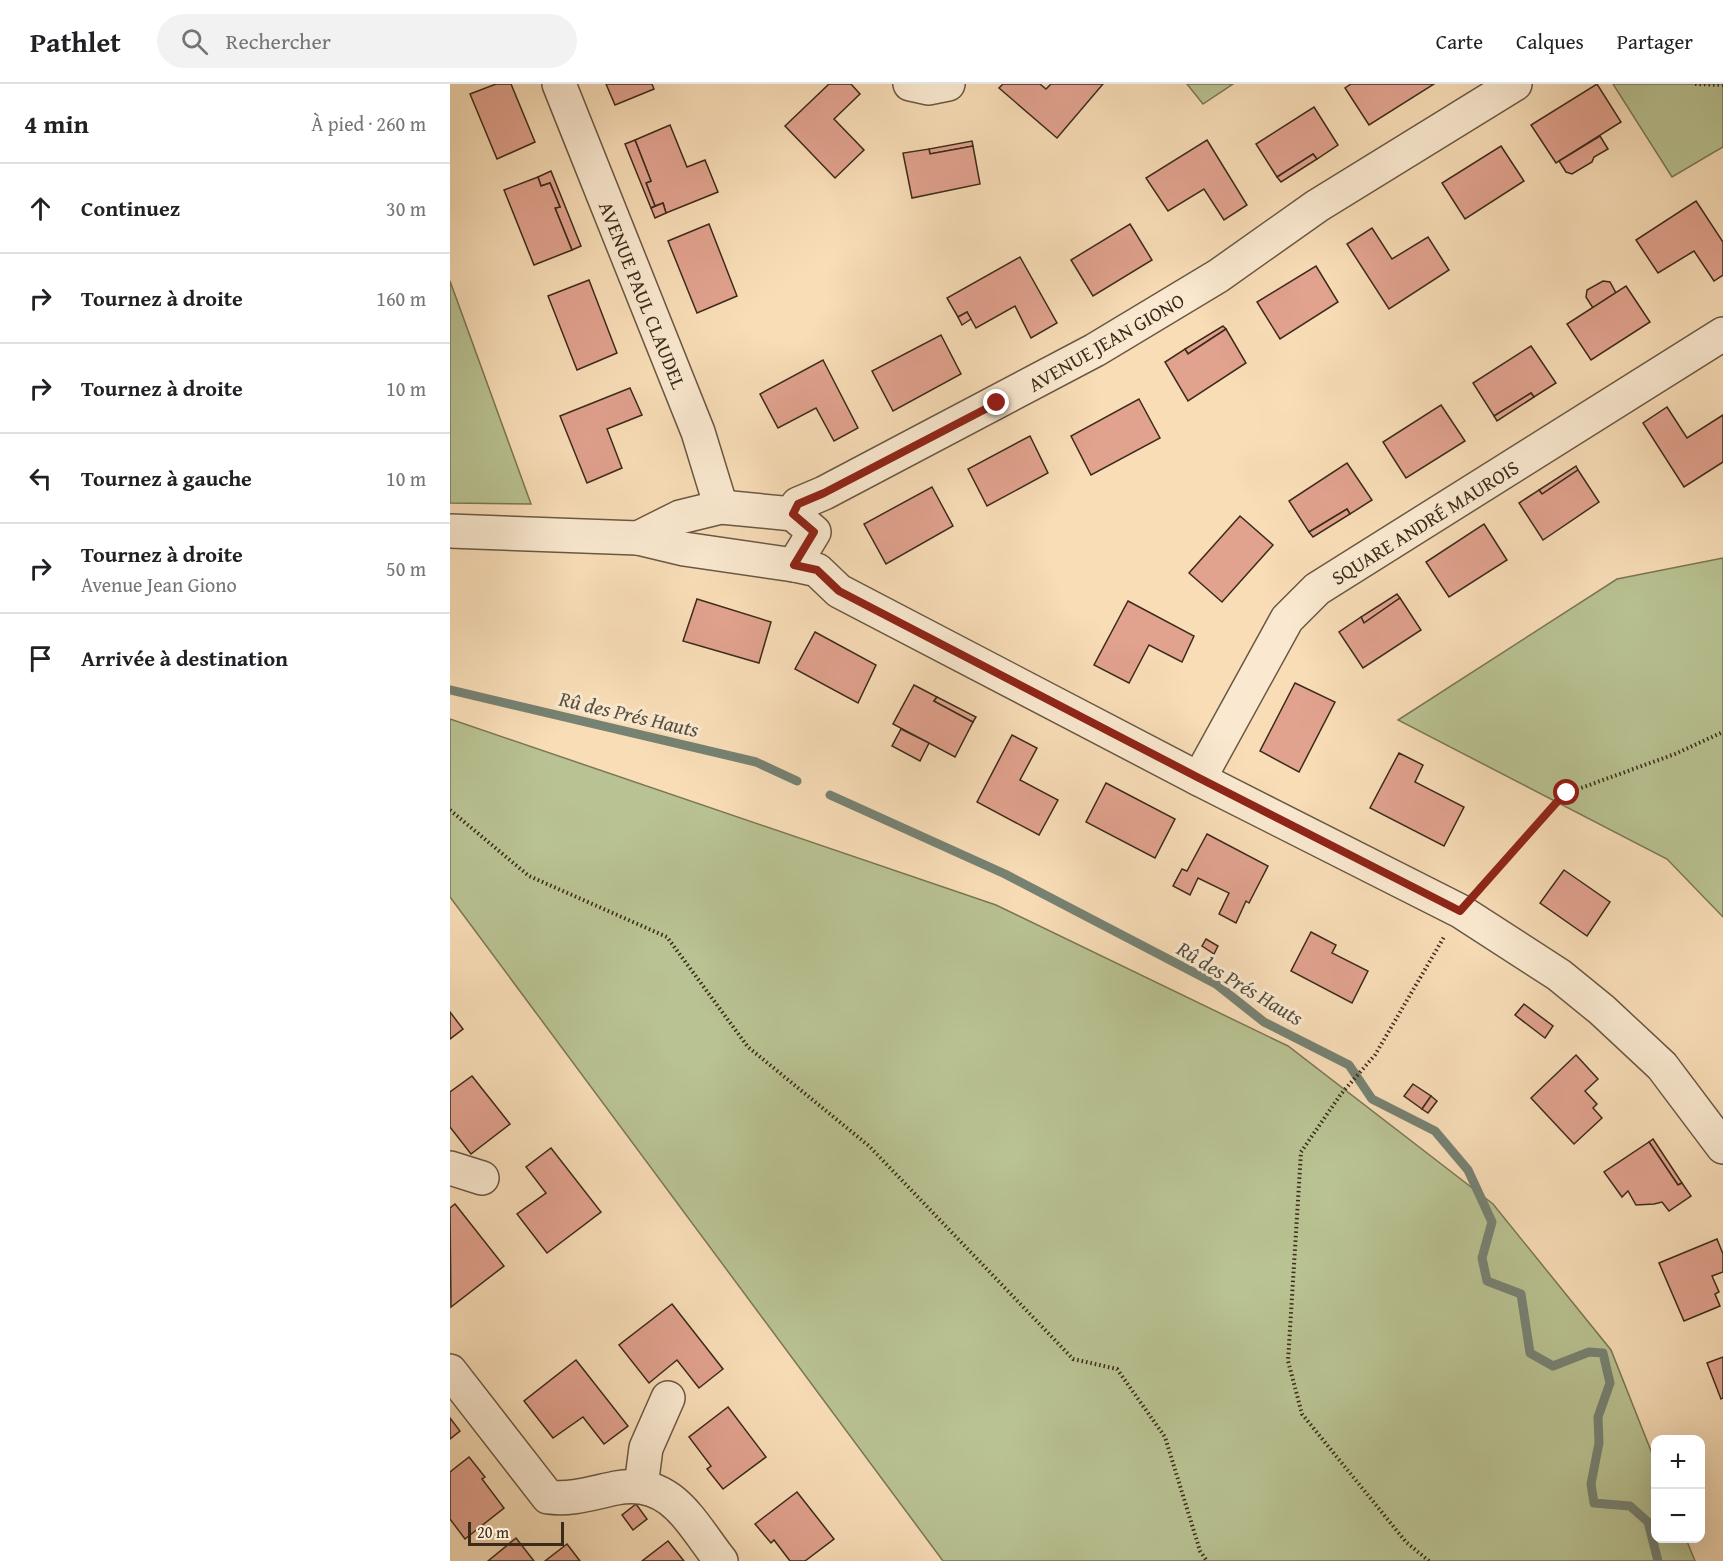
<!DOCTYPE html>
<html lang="fr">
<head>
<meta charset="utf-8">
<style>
	body { margin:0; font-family:"Gentium Book Plus",serif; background:#f2f2f2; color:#202124 }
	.controls { position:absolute; right:18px; bottom:18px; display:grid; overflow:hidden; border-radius:12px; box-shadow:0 6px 24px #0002 }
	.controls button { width:54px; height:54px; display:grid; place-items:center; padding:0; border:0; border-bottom:2px solid #e0e0e0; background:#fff; color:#202124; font:30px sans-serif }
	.scale { position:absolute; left:18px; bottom:15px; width:96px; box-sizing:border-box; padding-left:6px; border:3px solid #3c2b1b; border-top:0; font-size:16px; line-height:21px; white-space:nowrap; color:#3c2b1b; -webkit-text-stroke:4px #fae9d0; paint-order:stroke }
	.stop { position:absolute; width:18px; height:18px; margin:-14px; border:4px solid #8f2418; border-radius:50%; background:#fff }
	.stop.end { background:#8f2418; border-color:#fff; box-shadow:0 2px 6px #0008 }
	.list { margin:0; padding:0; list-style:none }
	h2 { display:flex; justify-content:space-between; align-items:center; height:78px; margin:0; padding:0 24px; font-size:26px }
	h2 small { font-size:20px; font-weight:400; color:#757577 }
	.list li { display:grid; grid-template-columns:39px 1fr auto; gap:18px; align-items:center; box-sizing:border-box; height:90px; padding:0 24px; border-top:2px solid #e0e0e0 }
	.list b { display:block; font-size:22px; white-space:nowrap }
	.list p { margin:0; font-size:20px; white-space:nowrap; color:#757577 }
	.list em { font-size:20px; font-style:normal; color:#757577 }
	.icon { flex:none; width:33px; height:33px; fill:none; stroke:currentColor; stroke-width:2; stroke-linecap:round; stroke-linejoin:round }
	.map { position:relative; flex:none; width:1273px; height:1477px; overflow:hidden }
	header { display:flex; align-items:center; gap:36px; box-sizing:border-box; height:84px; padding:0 30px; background:#fff; border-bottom:2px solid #e0e0e0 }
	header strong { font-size:28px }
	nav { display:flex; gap:33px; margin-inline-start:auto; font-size:21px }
	.search { width:420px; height:54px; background:#f2f2f2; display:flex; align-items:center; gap:15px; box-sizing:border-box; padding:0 21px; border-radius:33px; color:#757577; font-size:22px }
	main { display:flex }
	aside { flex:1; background:#fff }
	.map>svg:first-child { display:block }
	.green { fill:#b9c292; stroke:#7a7656; stroke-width:1.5 }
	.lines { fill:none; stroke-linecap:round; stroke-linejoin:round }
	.stream { stroke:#768273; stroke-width:9 }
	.building { fill:#e1a28e; stroke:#3c2b1b; stroke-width:1.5 }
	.minor-casing { stroke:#6b5842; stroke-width:36 }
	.path { stroke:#3c2b1b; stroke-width:4; stroke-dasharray:1.5 3; stroke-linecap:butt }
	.minor { stroke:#fae9d0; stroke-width:33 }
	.route { stroke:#8f2418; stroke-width:8 }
	.labels { text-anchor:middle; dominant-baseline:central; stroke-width:6; stroke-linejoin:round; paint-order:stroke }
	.street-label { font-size:20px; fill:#3c2b1b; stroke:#fae9d0 }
	.water-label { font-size:21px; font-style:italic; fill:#544f40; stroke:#fae9d0 }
</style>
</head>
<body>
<header>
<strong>Pathlet</strong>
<div class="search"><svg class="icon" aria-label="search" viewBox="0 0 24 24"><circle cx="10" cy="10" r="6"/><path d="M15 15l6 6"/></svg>Rechercher</div>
<nav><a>Carte</a><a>Calques</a><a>Partager</a></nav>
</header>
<main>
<aside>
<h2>4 min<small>À pied · 260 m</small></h2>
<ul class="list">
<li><svg class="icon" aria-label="ahead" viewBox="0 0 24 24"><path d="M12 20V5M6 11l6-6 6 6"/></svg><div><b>Continuez</b></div><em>30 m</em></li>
<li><svg class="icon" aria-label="right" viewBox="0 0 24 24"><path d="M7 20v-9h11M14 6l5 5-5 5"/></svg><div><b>Tournez à droite</b></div><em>160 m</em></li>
<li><svg class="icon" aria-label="right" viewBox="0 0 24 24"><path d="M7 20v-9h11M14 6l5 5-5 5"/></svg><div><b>Tournez à droite</b></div><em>10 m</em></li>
<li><svg class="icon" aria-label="left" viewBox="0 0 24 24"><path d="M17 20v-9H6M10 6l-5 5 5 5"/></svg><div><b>Tournez à gauche</b></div><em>10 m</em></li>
<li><svg class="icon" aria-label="right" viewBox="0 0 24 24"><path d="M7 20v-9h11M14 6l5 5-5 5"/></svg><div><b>Tournez à droite</b><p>Avenue Jean Giono</p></div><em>50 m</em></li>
<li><svg class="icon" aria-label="arrive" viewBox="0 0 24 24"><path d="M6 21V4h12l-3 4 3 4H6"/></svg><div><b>Arrivée à destination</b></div></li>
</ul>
</aside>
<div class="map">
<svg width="1273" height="1477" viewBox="0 0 1273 1477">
	<rect width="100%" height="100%" fill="#f8ddb7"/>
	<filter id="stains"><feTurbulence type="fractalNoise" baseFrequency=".00333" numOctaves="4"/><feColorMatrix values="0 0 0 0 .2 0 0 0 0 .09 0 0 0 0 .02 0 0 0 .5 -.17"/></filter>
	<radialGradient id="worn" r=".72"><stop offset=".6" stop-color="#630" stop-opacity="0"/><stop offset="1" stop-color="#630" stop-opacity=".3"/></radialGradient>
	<g class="green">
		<path d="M737,0H783L753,20Z"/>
		<path d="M1163,0H1273V63L1222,93Z"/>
		<path d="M0,197L81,420L0,419Z"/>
		<path d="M1273,474V833L1217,775L948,636L1167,495Z"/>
		<path d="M0,635L546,821L838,962L1043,1120L1161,1266L1205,1377L1206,1454L1236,1455L1245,1477H493L0,813Z"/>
	</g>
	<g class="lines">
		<g class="stream">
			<path d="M0,606L306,678L347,697"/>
			<path d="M380,711L555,790L766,900L814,938L899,981L922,1015L985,1047L1018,1086L1042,1138L1032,1174L1037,1197L1071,1210L1080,1269L1103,1282L1139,1268L1153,1269L1160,1299L1148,1333L1149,1359L1141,1400L1144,1419L1180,1422L1198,1438L1208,1477"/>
		</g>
	</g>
	<g class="building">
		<path d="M46,0H61L85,58L47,75L20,10Z"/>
		<path d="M156,0H202L204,5L165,21Z"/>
		<path d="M379,0H401L410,10L384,35L414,66L385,94L335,42Z"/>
		<path d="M553,0H590L596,5L601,0H653L607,54L549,4Z"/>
		<path d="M901,0H984L919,41L895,4Z"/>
		<path d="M1147,0L1171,38L1106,79L1081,41Z"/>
		<path d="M864,23L888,61L867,75L863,70L827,93L806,60Z"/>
		<path d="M220,41L237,83L255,76L268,108L216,129L213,119L205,122L196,99L201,97L185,56Z"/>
		<path d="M1150,52L1158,65L1144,73L1142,78L1122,90L1116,88L1109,77Z"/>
		<path d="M185,56L201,97L196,99L205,122L201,124L175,60Z"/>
		<path d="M757,56L797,121L774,136L754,105L718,127L696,94Z"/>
		<path d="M522,57L523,62L480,70L479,65Z"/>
		<path d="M523,62L530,100L462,114L453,69L479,65L480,70Z"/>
		<path d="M1051,62L1074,97L1015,135L992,99Z"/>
		<path d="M863,70L867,75L831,98L827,93Z"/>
		<path d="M101,87L131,162L122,166L105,124L110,123L100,99L91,102L88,93Z"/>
		<path d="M88,93L91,102L100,99L110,123L105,124L122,166L84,181L54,106Z"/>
		<path d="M1246,117L1273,158V191L1264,197L1244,167L1208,189L1186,156Z"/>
		<path d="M213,119L216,129L205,134L201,124Z"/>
		<path d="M259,140L287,212L247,229L218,157Z"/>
		<path d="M680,140L702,176L643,212L621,176Z"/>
		<path d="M922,144L942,175L978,153L999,186L939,225L897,160Z"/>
		<path d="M570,173L607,239L581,254L565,222L526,244L517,228L508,233L497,214Z"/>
		<path d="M866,182L888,218L830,255L807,218Z"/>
		<path d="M139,196L167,269L127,286L98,212Z"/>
		<path d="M1153,197L1160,198L1166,209L1143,224L1136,213L1137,206Z"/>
		<path d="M1176,202L1200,238L1141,276L1117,240Z"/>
		<path d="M517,228L521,235L512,241L508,233Z"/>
		<path d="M773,242L776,245L738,270L735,265Z"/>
		<path d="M776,245L796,279L738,317L715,278L735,265L738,270Z"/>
		<path d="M491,251L511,290L443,327L422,287Z"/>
		<path d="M1081,262L1106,299L1084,313L1081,309L1044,332L1023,299Z"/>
		<path d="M373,276L408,344L384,357L366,324L328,344L310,310Z"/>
		<path d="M180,304L192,331L157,345L172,384L137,399L110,332Z"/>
		<path d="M1081,309L1084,313L1047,337L1044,332Z"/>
		<path d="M689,315L710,354L641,391L621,352Z"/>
		<path d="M991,321L1015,357L956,394L933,358Z"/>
		<path d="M1217,323L1237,354L1273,331V378L1234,403L1193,339Z"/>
		<path d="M580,352L598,389L537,422L518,385Z"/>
		<path d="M897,379L922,416L900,430L897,425L859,448L839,417Z"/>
		<path d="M1126,382L1128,386L1092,410L1089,406Z"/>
		<path d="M1128,386L1149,418L1093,456L1069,419L1089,406L1092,410Z"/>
		<path d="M482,403L503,442L436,480L414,440Z"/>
		<path d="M897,425L900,430L863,453L859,448Z"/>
		<path d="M790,432L823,461L772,518L739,489Z"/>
		<path d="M1034,440L1057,476L999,513L976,478Z"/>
		<path d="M947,510L950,514L914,539L911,533Z"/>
		<path d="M950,514L971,546L913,584L889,548L911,533L914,539Z"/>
		<path d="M247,515L321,538L309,579L233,557Z"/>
		<path d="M678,517L744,552L732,578L699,561L679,599L644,581Z"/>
		<path d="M365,548L426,581L408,619L345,585Z"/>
		<path d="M845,599L885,618L849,688L810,667Z"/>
		<path d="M464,601L487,613L484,617L523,638L505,673L443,640Z"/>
		<path d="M487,613L526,633L523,638L484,617Z"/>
		<path d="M451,645L479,659L470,677L442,662Z"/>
		<path d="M562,651L587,664L570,696L608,716L589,751L527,718Z"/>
		<path d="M949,669L973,681L965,698L1014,723L994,762L920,724Z"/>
		<path d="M656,699L725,735L705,774L636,738Z"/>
		<path d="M757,750L818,782L799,819L796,817L786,839L769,830L779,809L748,794L740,811L723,802L732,785L737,787Z"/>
		<path d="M1114,786L1160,818L1137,852L1090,819Z"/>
		<path d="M861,848L886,861L882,869L918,887L902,919L841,887Z"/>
		<path d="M756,855L768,862L764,870L752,862Z"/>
		<path d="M1074,920L1103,942L1095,954L1065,931Z"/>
		<path d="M0,928L13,945L0,955Z"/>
		<path d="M1126,971L1148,995L1135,1007L1147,1020L1143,1024L1152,1034L1124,1060L1081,1014Z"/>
		<path d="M22,992L60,1040L21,1070L0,1043V1008Z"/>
		<path d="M963,1000L981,1012L972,1025L954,1012Z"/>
		<path d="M981,1012L987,1017L978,1029L972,1025Z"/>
		<path d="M1203,1055L1232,1099L1228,1101L1199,1058Z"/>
		<path d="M1199,1058L1228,1101L1232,1099L1241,1112L1219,1127L1212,1118L1204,1120L1186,1121L1178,1107L1172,1113L1154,1088Z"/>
		<path d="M101,1064L151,1128L97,1169L67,1130L96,1109L76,1083Z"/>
		<path d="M5,1120L54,1182L1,1223L0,1124Z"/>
		<path d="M1267,1155L1273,1170V1188L1262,1192L1269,1208L1265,1210L1270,1222L1234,1237L1209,1179Z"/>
		<path d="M222,1220L273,1285L249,1304L227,1276L199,1299L169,1261Z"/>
		<path d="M1273,1273V1314L1271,1315L1257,1279Z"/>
		<path d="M126,1276L178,1342L154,1360L133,1333L103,1354L74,1317Z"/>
		<path d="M278,1323L316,1373L273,1405L257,1385L261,1382L239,1353Z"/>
		<path d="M0,1334L10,1347L0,1355Z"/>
		<path d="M19,1373L35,1393L32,1395L54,1424L15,1455L0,1435V1388Z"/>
		<path d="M347,1408L384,1455L355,1477H340L324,1456L321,1459L305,1440Z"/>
		<path d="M186,1420L197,1435L183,1446L172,1431Z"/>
		<path d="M66,1454L84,1477H38Z"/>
		<path d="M218,1457L234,1477H192Z"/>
		<path d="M117,1460L130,1477H95Z"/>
	</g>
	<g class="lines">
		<g class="minor-casing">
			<g id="minor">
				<path d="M109,0L248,348L271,423"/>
				<path d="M460,0L478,4L498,0"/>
				<path d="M343,430L364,448L344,481L367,486L389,507L749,695L1010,827L1109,891L1152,926L1212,982L1273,1063"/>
				<path d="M343,430L348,420L374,409L645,266L768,192L867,122L1065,0"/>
				<path d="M0,447L188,454L234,465L344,481"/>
				<path d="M188,454L230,433L271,423L343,430"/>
				<path d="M749,695L837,535L867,505L1273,250"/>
				<path d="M0,1084L32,1094"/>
				<path d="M0,1287L98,1413C122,1416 142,1409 166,1404C221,1393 241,1439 271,1477"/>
				<path d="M191,1402L196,1364L218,1314"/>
			</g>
		</g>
		<g class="path">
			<path d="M1245,0L1273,1"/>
			<path d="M0,726L79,792L217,853L298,963L419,1062L623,1275L667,1285L715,1353L750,1467L757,1477"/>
			<path d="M1029,803L1106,719L1117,709L1225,670L1273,648"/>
			<path d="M979,1477L956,1458L852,1330L838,1277L851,1068L891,1010L925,971L994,853"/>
		</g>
		<use href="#minor" class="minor"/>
	</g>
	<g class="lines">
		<path class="route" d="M547,319L374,409L348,420L343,430L364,448L344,481L367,486L389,507L749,694L1010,827L1106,719L1117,709"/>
	</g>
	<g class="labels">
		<g class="street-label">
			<text transform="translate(193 211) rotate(68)">AVENUE PAUL CLAUDEL</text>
			<text transform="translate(656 258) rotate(-30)">AVENUE JEAN GIONO</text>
			<text transform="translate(975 438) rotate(-32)">SQUARE ANDRÉ MAUROIS</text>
		</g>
		<g class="water-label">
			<text transform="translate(179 630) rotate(13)">Rû des Prés Hauts</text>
			<text transform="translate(790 899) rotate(31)">Rû des Prés Hauts</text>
		</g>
	</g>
	<rect width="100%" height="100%" filter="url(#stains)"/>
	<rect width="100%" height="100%" fill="url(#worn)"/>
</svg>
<div class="controls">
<button>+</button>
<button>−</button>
</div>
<div class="scale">20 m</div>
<div class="stop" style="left:1117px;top:709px"></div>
<div class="stop end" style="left:547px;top:319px"></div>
</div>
</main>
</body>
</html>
